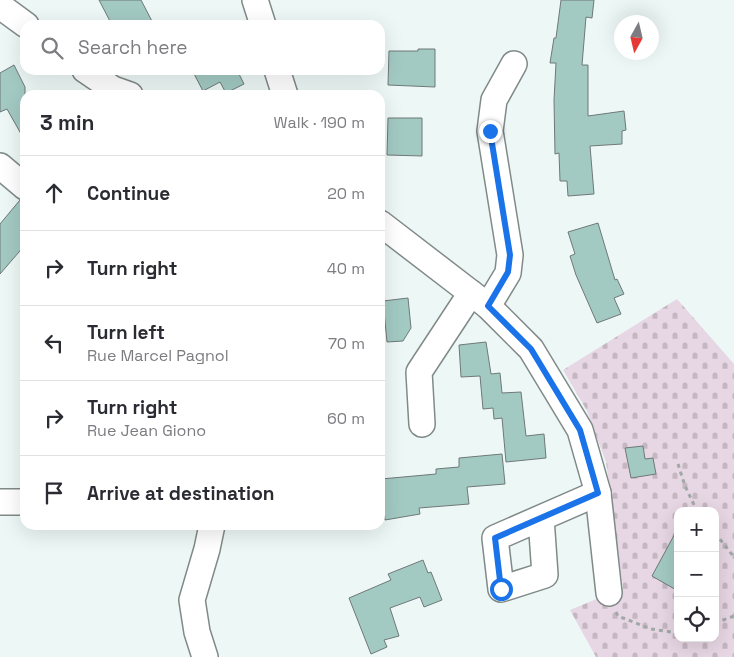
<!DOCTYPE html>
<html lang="en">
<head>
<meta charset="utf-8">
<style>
	body { margin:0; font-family:"Space Grotesk",sans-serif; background:#f2f2f3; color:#2b2b33 }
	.controls { position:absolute; right:15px; bottom:15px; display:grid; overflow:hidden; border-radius:10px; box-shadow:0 5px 20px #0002 }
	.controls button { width:45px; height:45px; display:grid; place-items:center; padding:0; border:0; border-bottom:1px solid #e1e1e2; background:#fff; color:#2b2b33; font:25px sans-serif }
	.compass { position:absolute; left:614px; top:15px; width:45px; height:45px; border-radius:50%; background:#fff; box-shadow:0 5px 20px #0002; rotate:188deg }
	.stop { position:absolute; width:15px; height:15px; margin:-11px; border:4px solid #1a73e8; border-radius:50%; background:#fff }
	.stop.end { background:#1a73e8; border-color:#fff; box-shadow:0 1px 5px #0008 }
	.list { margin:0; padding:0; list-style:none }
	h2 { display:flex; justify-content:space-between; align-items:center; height:65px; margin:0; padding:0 20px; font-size:21px }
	h2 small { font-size:16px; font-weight:400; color:#7c7c81 }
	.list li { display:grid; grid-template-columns:32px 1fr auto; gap:15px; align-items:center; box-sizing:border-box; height:75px; padding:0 20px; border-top:1px solid #e1e1e2 }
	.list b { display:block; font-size:19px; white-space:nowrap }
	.list p { margin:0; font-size:16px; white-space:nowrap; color:#7c7c81 }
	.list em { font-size:16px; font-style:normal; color:#7c7c81 }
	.icon { flex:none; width:28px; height:28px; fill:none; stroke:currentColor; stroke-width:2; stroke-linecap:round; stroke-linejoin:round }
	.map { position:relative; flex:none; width:734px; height:657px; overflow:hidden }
	.search { position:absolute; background:#fff; box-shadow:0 5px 20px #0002; left:20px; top:20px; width:365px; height:55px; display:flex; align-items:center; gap:12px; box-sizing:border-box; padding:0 18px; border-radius:15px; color:#7c7c81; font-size:19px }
	.panel { position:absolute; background:#fff; box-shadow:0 5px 20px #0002; left:20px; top:90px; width:365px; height:440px; border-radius:15px }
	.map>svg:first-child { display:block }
	.cemetery { fill:url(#cemetery-stones); fill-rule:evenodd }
	.building { fill:#a3c9c3; stroke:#6f7977 }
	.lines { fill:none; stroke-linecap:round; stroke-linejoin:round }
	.minor-casing { stroke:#808a88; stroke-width:28 }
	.path { stroke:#a1a9a7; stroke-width:3; stroke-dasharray:4 4; stroke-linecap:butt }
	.minor { stroke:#fff; stroke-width:25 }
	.route { stroke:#1a73e8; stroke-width:6 }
</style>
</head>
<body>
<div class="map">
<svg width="734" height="657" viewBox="0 0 734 657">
	<defs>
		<pattern id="cemetery-stones" width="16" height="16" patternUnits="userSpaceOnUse" patternTransform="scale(1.25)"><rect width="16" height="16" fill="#e7d6e3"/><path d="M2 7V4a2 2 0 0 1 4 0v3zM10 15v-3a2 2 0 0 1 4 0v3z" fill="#c5b7c2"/></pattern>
	</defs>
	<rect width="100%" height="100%" fill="#edf8f6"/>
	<path class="cemetery" d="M677,299L734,364V657H596L570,610L623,588L606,462L587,411L563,370ZM678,511H715V638H678Z"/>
	<g class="building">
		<path d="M99,0H141L154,25H112Z"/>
		<path d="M561,0H594L592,18L586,17L582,65H588V116L624,111L626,130L622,131V144L590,146L594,194L568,196L567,181H560L559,153L555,154L554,100L556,63H550L554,38H556Z"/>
		<path d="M418,49H435V87L388,85L389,51H418Z"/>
		<path d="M14,65L25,87V141L7,109L0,112V73Z"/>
		<path d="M192,70H242L238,72L244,84L226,93L220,82L203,91Z"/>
		<path d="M388,118H422V156L387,155Z"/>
		<path d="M20,200L25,201V245L0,274V224Z"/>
		<path d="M598,223L615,280L617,279L624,294L614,298L621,314L597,323L576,275L570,256L575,254L568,232Z"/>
		<path d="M408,298L411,328L403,341L387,342L383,301Z"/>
		<path d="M486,342L491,374L500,373L502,393L521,392L526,436L544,434L546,458L506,462L502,418L494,419L493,408L483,409L480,376L461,377L459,345Z"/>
		<path d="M643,446L645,459L653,458L656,474L631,478L625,448Z"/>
		<path d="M502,454L505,484L467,487L469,504L419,508L420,514L385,520L381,479L436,474V469L459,467V458Z"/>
		<path d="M678,528V591L652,576Z"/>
		<path d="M423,560L428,573L431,572L442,600L424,607L420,597L390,608L399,636L384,640L387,647L371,654L349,598L391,580L388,574Z"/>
	</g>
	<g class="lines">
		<g class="minor-casing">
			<g id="minor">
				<path d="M255,0L263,25"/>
				<path d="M0,6L26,25"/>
				<path d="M85,70L113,89L130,95"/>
				<path d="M277,70L285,95"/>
				<path d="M0,166L25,187"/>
				<path d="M380,223L488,306L531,349L580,430L598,493L609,593"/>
				<path d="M488,306L508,273L510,255L490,131L494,100L514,64"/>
				<path d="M422,424L419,372L471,293"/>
				<path d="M0,502H25"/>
				<path d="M541,518L545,575L501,589L495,538L598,493"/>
				<path d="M205,657L197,632L192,600L207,549L212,525"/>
			</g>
		</g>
		<g class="path">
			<path d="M678,464L685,486L697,511"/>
			<path d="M715,533L734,557"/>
			<path d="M616,612L618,616L651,629L678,633"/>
			<path d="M715,623L734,616"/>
		</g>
		<use href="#minor" class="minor"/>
	</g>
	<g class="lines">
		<path class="route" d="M490,131L510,255L508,272L488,306L531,349L580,430L598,493L495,538L501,589"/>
	</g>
</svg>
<div class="controls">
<button>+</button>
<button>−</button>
<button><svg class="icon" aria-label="locate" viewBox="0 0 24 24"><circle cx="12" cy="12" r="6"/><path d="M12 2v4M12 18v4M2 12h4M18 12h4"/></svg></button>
</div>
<svg class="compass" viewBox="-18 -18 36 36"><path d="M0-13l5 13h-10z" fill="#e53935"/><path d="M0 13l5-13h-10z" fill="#7c7c81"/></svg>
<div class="stop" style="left:501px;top:589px"></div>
<div class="stop end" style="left:490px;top:131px"></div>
<div class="search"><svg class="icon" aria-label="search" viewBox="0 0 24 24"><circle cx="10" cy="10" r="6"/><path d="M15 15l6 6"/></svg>Search here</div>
<section class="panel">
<h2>3 min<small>Walk · 190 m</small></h2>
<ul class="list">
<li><svg class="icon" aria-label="ahead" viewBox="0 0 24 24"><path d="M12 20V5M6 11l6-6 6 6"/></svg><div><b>Continue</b></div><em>20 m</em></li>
<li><svg class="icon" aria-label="right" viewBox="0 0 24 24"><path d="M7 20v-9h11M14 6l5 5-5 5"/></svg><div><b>Turn right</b></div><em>40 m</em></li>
<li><svg class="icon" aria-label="left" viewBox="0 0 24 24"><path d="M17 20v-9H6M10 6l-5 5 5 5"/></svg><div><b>Turn left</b><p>Rue Marcel Pagnol</p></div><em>70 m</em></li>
<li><svg class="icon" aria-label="right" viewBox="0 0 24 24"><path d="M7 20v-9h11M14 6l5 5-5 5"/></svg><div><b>Turn right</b><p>Rue Jean Giono</p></div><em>60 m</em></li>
<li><svg class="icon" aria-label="arrive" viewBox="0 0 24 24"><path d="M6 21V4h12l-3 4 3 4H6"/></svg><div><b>Arrive at destination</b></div></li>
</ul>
</section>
</div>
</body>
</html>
